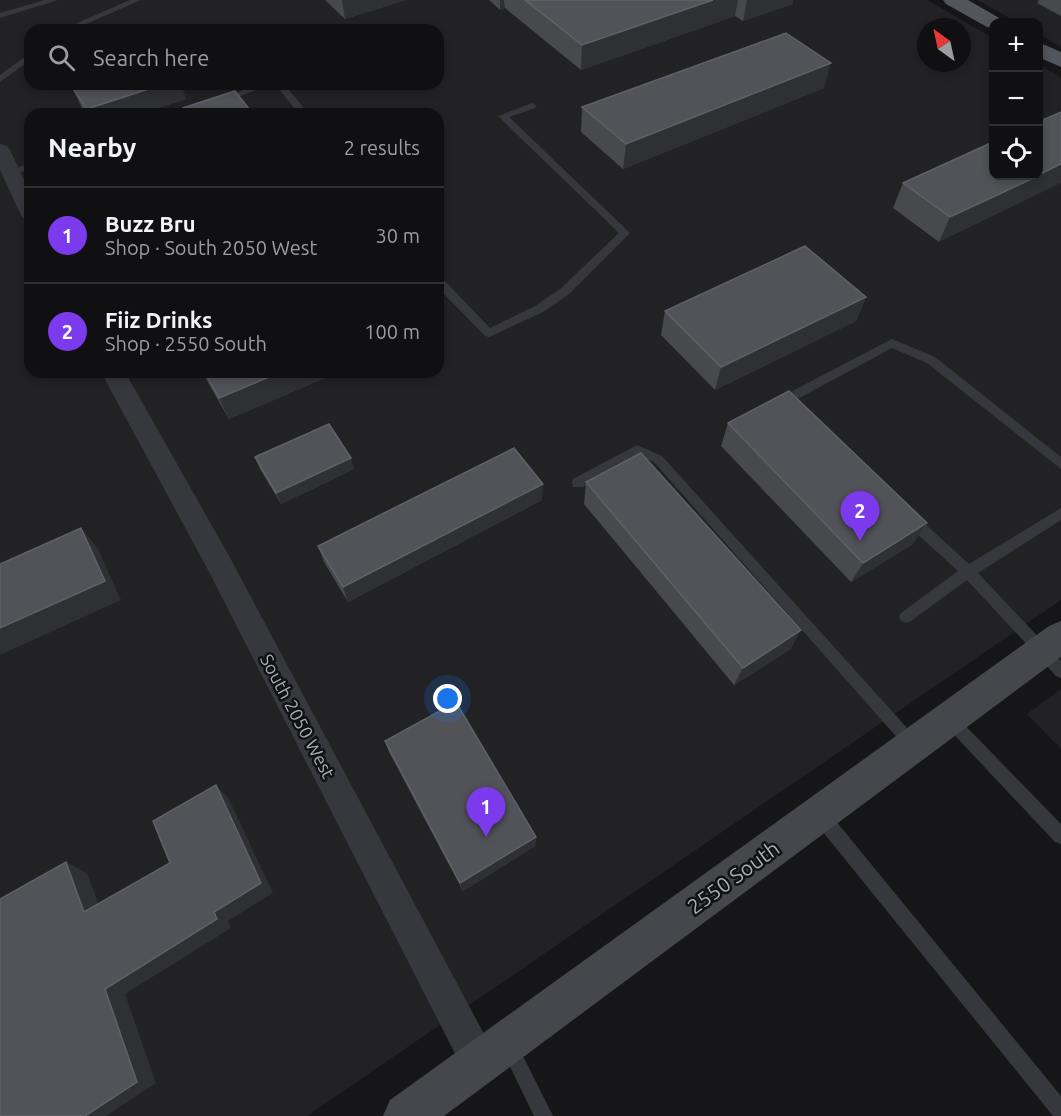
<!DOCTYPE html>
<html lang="en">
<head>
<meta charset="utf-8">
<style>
	body { margin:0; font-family:Ubuntu,sans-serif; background:#1e1e20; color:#f1f3f6 }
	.controls { position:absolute; right:18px; top:18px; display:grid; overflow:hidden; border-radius:12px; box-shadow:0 3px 9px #0003 }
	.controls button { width:54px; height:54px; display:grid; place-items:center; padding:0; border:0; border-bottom:2px solid #303032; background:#101012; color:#f1f3f6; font:30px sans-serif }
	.compass { position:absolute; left:917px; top:18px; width:54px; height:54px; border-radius:50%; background:#101012; box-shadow:0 3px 9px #0003; rotate:327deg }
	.you { position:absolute; left:448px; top:699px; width:21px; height:21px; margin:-15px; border:4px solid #fff; border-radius:50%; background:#1a73e8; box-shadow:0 0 0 9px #1a73e833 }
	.badge { display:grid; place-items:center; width:39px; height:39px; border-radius:50%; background:#7c3aed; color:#fff; font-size:20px; font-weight:700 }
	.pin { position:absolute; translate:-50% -50px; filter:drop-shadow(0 2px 3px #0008) }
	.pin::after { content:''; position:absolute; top:32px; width:21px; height:18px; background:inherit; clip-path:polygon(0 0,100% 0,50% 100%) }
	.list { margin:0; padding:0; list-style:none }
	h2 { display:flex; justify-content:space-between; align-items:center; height:78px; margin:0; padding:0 24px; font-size:26px }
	h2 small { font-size:20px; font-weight:400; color:#9c9d9f }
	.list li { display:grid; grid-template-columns:39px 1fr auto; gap:18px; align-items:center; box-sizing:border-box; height:96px; padding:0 24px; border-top:2px solid #303032 }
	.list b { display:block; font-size:22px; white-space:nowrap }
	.list p { margin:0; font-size:20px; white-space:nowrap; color:#9c9d9f }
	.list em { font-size:20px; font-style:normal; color:#9c9d9f }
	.icon { flex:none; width:33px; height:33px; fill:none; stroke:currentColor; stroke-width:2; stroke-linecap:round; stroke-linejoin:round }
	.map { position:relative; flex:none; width:1061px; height:1116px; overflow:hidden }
	.search { position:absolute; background:#101012; box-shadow:0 3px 9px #0003; left:24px; top:24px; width:420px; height:66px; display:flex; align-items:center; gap:15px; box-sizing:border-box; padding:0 21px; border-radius:18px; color:#9c9d9f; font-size:22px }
	.panel { position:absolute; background:#101012; box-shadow:0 3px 9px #0003; left:24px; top:108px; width:420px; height:270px; border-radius:18px }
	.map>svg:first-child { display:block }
	.built { fill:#222225; fill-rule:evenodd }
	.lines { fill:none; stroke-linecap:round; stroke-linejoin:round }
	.lane { fill:#37383d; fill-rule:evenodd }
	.street { fill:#37383d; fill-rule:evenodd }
	.secondary { fill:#45474d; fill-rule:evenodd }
	.primary { fill:#53555c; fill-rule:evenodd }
	.wall { fill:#47494d }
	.shaded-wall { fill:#2f3033 }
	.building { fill:#525359; stroke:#5f6168; stroke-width:1.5 }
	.labels { text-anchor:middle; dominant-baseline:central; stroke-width:5; stroke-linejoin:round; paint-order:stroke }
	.street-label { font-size:18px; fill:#a8adb8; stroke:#111113 }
	.near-street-label { font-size:21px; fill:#a8adb8; stroke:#111113 }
</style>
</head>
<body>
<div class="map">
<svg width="1061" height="1116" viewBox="0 0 1061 1116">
	<rect width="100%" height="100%" fill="#161618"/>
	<g class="built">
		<path d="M0,0H927L993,38L994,176H1038L1039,64L1061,78V600L307,1116H0ZM926,27H962V63H926ZM30,30H438V84H30ZM30,114H438V372H30Z"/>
		<path d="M977,0H1061V47L1039,34L1038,22H1017Z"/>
		<path d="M1061,689V749L1027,714Z"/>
	</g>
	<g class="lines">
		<g class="lane">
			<path d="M45,0H58L0,18V13Z"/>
			<path d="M130,0H141L72,30H61Z"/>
			<path d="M30,53V60L0,82V75Z"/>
			<path d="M259,84H271L223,103L215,101Z"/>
			<path d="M275,84H284L309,114H299Z"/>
			<path d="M532,103L537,106L535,108L509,117L630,233L568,295L543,312L489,337L485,336L438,288V277L442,278L490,328L535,306L560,289L619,233L498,116Z"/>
			<path d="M30,163V169L11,175L6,172Z"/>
			<path d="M892,339L935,357L1061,457V469L927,363L892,348L792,402L791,407L787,409L777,401L779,398Z"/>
			<path d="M637,445L662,456L918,740L921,745L918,750L913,752L908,750L654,462L638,456L583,487H573L572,483L573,479Z"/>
			<path d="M1061,508V520L978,573L1061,661V678L1056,676L967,580L911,621L906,623L901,621L899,617L901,613L958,571L903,521L901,517L903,513H913L969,564Z"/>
			<path d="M949,712L954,714L1061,824V844L1055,842L944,724L941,719L944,714Z"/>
			<path d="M820,807L826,809L1061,1096V1116H1053L814,821L812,815L814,809Z"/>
			<path d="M509,1037L515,1040L553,1116H534L500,1046L503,1040Z"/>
		</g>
		<g class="street">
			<path d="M0,144L7,146L10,150L30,192V219L23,218L20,213L0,170Z"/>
			<path d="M101,372H125L228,554L492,1049L497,1062L492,1075L479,1080L466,1075L208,570Z"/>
		</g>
		<path class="secondary" d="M1061,621V657L444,1116H383L390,1100L1049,626Z"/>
		<g class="primary">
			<path d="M943,0H968L1001,19L1004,22H994V29L987,27L946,4Z"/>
			<path d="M1038,42L1061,52V67L1038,57Z"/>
		</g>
	</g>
	<g class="wall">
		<path d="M325,0H406L345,19Z"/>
		<path d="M489,0H793V4L743,21L735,16L581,70L505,8L500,10Z"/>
		<path d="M1039,0H1061V16L1037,3Z"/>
		<path d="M824,88L623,169L581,132L582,107Z"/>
		<path d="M73,89L186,99L139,114H86L82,108Z"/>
		<path d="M993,142L939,242L893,208L903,183Z"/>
		<path d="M866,297L856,321L715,390L661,335L665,311Z"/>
		<path d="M202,372H339L229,419Z"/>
		<path d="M728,423L913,544L851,582L721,446Z"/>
		<path d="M255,457L354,469L281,504L260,469Z"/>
		<path d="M586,482L791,649L734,685L584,504Z"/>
		<path d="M542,500L348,602L324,562L318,546Z"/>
		<path d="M385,741L536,837L535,846L463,891L389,752Z"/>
	</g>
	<g class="shaded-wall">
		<path d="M342,0H406L345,19Z"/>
		<path d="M500,0H504L505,8L500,10Z"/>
		<path d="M713,0H738L735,16L581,70L582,45Z"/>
		<path d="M747,0H793V4L743,21Z"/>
		<path d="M831,63L824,88L623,169L626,144Z"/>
		<path d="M164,84H181L186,99L139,114H89L87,109Z"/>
		<path d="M1061,164V183L939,242L950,217Z"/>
		<path d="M866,297L856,321L715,390L721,367Z"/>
		<path d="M281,372H339L229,419L219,398Z"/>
		<path d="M351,458L354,469L281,504L276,493Z"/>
		<path d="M543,484L542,500L348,602L343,587Z"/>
		<path d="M927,523L913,544L851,582L863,563Z"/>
		<path d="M81,528L98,549L121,600L0,655V628Z"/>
		<path d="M801,630L791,649L734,685L743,668Z"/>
		<path d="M216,785L229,799L273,893L228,921L231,928L125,994L156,1083L106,1116H85L105,989L214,912Z"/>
		<path d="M536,837L535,846L463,891L460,883Z"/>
		<path d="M66,862L87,873L105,921L84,912Z"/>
	</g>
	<g class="building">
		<path d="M525,0H713L582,45Z"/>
		<path d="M786,33L831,63L626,144L582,107Z"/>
		<path d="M88,84H164L87,109L73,89Z"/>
		<path d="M235,91L253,114H187L183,108Z"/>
		<path d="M1061,112V164L1038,175V122Z"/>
		<path d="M993,142V176H1038L950,217L903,183Z"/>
		<path d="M805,246L866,297L721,367L665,311Z"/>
		<path d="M205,372H281L219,398Z"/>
		<path d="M789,391L927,523L863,563L728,423Z"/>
		<path d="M329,424L351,458L276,493L255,457Z"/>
		<path d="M514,448L543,484L343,587L318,546Z"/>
		<path d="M641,453L801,630L743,668L586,482Z"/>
		<path d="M81,528L105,581L0,628V564Z"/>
		<path d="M456,702L536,837L460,883L385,741Z"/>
		<path d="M216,785L261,883L214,912L217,919L105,989L137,1082L85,1116H0V899L66,862L84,912L170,863L153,821Z"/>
	</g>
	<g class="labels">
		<g class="street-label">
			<text transform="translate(298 716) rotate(62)">South 2050 West</text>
		</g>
		<g class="near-street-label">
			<text transform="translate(733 877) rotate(-36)">2550 South</text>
		</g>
	</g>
</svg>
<div class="controls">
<button>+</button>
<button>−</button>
<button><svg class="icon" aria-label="locate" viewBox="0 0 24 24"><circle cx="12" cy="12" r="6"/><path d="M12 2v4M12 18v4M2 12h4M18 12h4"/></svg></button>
</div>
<svg class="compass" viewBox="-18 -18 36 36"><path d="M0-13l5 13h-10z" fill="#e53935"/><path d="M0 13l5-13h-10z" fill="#9c9d9f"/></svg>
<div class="you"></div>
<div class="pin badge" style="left:486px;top:837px">1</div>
<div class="pin badge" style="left:860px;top:541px">2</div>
<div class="search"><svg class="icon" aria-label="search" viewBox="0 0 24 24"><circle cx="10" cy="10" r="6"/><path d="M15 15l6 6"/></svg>Search here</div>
<section class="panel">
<h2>Nearby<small>2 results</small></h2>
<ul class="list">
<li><span class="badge">1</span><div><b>Buzz Bru</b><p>Shop · South 2050 West</p></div><em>30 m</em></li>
<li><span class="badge">2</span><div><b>Fiiz Drinks</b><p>Shop · 2550 South</p></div><em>100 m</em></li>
</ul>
</section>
</div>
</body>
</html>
